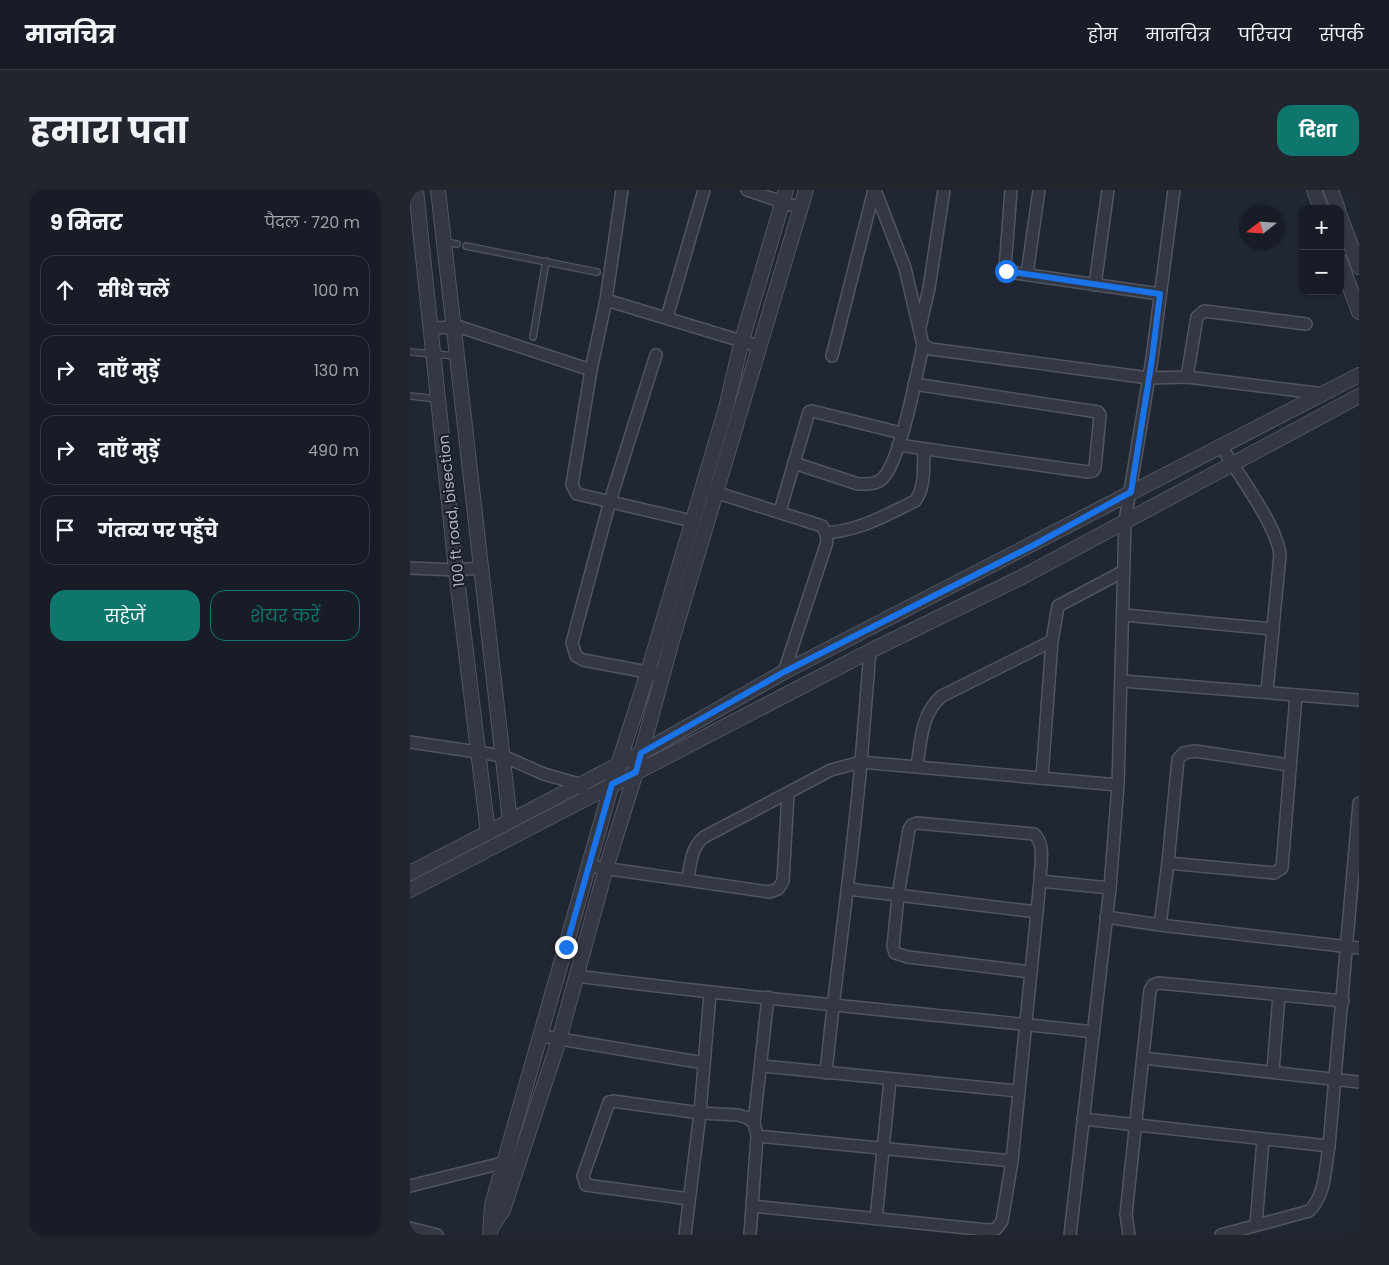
<!DOCTYPE html>
<html lang="hi">
<head>
<meta charset="utf-8">
<style>
	body { margin:0; font-family:Poppins,"Noto Sans Devanagari",sans-serif; background:#21252e; color:#f1f3f6 }
	.controls { position:absolute; right:15px; top:15px; display:grid; overflow:hidden; border-radius:10px; box-shadow:0 1px 4px #0004 }
	.controls button { width:45px; height:45px; display:grid; place-items:center; padding:0; border:0; border-bottom:1px solid #363a43; background:#181c26; color:#f1f3f6; font:25px sans-serif }
	.compass { position:absolute; left:829px; top:15px; width:45px; height:45px; border-radius:50%; background:#181c26; box-shadow:0 1px 4px #0004; rotate:253deg }
	.stop { position:absolute; width:15px; height:15px; margin:-11px; border:4px solid #1a73e8; border-radius:50%; background:#fff }
	.stop.end { background:#1a73e8; border-color:#fff; box-shadow:0 1px 5px #0008 }
	.list { margin:0; padding:0; list-style:none }
	h2 { display:flex; justify-content:space-between; align-items:center; height:65px; margin:0; padding:0 20px; font-size:21px }
	h2 small { font-size:16px; font-weight:400; color:#9fa1a7 }
	.list li { display:grid; grid-template-columns:32px 1fr auto; gap:15px; align-items:center; box-sizing:border-box; height:70px; margin:0 10px 10px; padding:0 10px; border:1px solid #363a43; border-radius:15px }
	.list b { display:block; font-size:19px; white-space:nowrap }
	.list em { font-size:16px; font-style:normal; color:#9fa1a7 }
	.actions { display:flex; gap:10px; padding:15px 20px }
	.actions a { flex:1; padding:11px 0; border:1px solid #0f766e; border-radius:15px; text-align:center; font-size:18px; color:#0f766e }
	.actions .main { background:#0f766e; color:#fff }
	.icon { flex:none; width:28px; height:28px; fill:none; stroke:currentColor; stroke-width:2; stroke-linecap:round; stroke-linejoin:round }
	.map { position:relative; flex:none; width:949px; height:1045px; overflow:hidden; border-radius:15px }
	header { display:flex; align-items:center; gap:30px; box-sizing:border-box; height:70px; padding:0 25px; background:#181c26; border-bottom:1px solid #363a43 }
	header strong { font-size:24px }
	nav { display:flex; gap:28px; margin-inline-start:auto; font-size:18px }
	.intro { display:flex; align-items:center; justify-content:space-between; box-sizing:border-box; height:120px; padding:0 30px }
	h1 { margin:0; font-size:35px }
	.button { padding:12px 22px; border-radius:15px; background:#0f766e; color:#fff; font-size:18px; font-weight:700 }
	main { display:flex; gap:30px; padding:0 30px }
	aside { flex:1; background:#181c26; border-radius:15px; box-shadow:0 1px 4px #0004 }
	.map>svg:first-child { display:block }
	.lines { fill:none; stroke-linecap:round; stroke-linejoin:round }
	.service-casing { stroke:#515562; stroke-width:8 }
	.minor-casing { stroke:#515562; stroke-width:14 }
	.tertiary-casing { stroke:#515562; stroke-width:16 }
	.service { stroke:#333844; stroke-width:5.5 }
	.minor { stroke:#333844; stroke-width:11 }
	.tertiary { stroke:#333844; stroke-width:14 }
	.route { stroke:#1a73e8; stroke-width:6 }
	.labels { text-anchor:middle; dominant-baseline:central; stroke-width:4; stroke-linejoin:round; paint-order:stroke }
	.street-label { font-size:15px; fill:#adb2c1; stroke:#191d28 }
</style>
</head>
<body>
<header>
<strong>मानचित्र</strong>
<nav><a>होम</a><a>मानचित्र</a><a>परिचय</a><a>संपर्क</a></nav>
</header>
<div class="intro"><h1>हमारा पता</h1><a class="button">दिशा</a></div>
<main>
<aside>
<h2>9 मिनट<small>पैदल · 720 m</small></h2>
<ul class="list">
<li><svg class="icon" aria-label="ahead" viewBox="0 0 24 24"><path d="M12 20V5M6 11l6-6 6 6"/></svg><div><b>सीधे चलें</b></div><em>100 m</em></li>
<li><svg class="icon" aria-label="right" viewBox="0 0 24 24"><path d="M7 20v-9h11M14 6l5 5-5 5"/></svg><div><b>दाएँ मुड़ें</b></div><em>130 m</em></li>
<li><svg class="icon" aria-label="right" viewBox="0 0 24 24"><path d="M7 20v-9h11M14 6l5 5-5 5"/></svg><div><b>दाएँ मुड़ें</b></div><em>490 m</em></li>
<li><svg class="icon" aria-label="arrive" viewBox="0 0 24 24"><path d="M6 21V4h12l-3 4 3 4H6"/></svg><div><b>गंतव्य पर पहुँचे</b></div></li>
</ul>
<div class="actions"><a class="main">सहेजें</a><a>शेयर करें</a></div>
</aside>
<div class="map">
<svg width="949" height="1045" viewBox="0 0 949 1045">
	<rect width="100%" height="100%" fill="#202633"/>
	<g class="lines">
		<g class="service-casing">
			<g id="service">
				<path d="M34,52L47,54"/>
				<path d="M56,56L187,82"/>
				<path d="M123,147L136,71"/>
				<path d="M0,162L47,166"/>
				<path d="M0,206L28,209"/>
			</g>
		</g>
		<g class="minor-casing">
			<g id="minor">
				<path d="M212,0L196,110L181,180L162,295L167,304L282,331"/>
				<path d="M337,0L390,18"/>
				<path d="M465,0L495,78L513,155L521,159L739,188L777,187L914,204"/>
				<path d="M601,0L595,79L598,82L750,104"/>
				<path d="M617,84L629,0"/>
				<path d="M685,95L698,0"/>
				<path d="M196,110L348,156"/>
				<path d="M257,127L294,0"/>
				<path d="M510,137L519,98L534,0"/>
				<path d="M22,138L50,137L181,180"/>
				<path d="M246,165L200,311L162,453L166,466L173,470L253,485"/>
				<path d="M422,166L464,0"/>
				<path d="M777,187L787,127L794,121L896,134"/>
				<path d="M488,255L678,282L683,281L685,278L690,225L688,222L504,194"/>
				<path d="M811,256C828,284 866,334 870,364L857,502"/>
				<path d="M384,273L448,294C457,294 466,295 473,288C491,269 507,183 513,155"/>
				<path d="M292,298L412,336L416,343L417,352L374,482"/>
				<path d="M370,321L399,222L402,221L491,243"/>
				<path d="M416,343C451,340 474,326 505,311C516,297 513,276 514,259"/>
				<path d="M0,378L46,380L71,378"/>
				<path d="M714,425L863,439"/>
				<path d="M460,461L451,572L708,595"/>
				<path d="M712,491L949,510"/>
				<path d="M0,552L93,566L134,584L169,594L172,599"/>
				<path d="M507,576C511,551 511,523 532,506L642,451"/>
				<path d="M632,587L642,451L648,416L714,381"/>
				<path d="M758,673L864,683L872,678L886,505"/>
				<path d="M179,676L359,702L368,699L373,691L378,604"/>
				<path d="M278,689C281,672 281,658 294,647L421,580L451,572C442,676 426,779 416,883"/>
				<path d="M438,699L627,722L630,691L700,698"/>
				<path d="M696,727L750,735L949,758"/>
				<path d="M750,735L758,673L768,569L774,563L785,561L879,575"/>
				<path d="M621,782L498,767L485,763L483,757L488,706L499,639L502,635L507,633L624,644C636,654 630,676 630,691"/>
				<path d="M167,786C339,809 511,822 683,842"/>
				<path d="M132,846L294,873"/>
				<path d="M733,868L949,892"/>
				<path d="M352,876L608,901"/>
				<path d="M863,881L869,805"/>
				<path d="M673,929L919,956"/>
				<path d="M344,933L358,807"/>
				<path d="M0,996L96,972"/>
				<path d="M279,1009L176,995L173,986L199,912L203,911L290,923L328,925L338,928L344,933L347,946L602,971"/>
				<path d="M342,1016L577,1040L586,1039L592,1031L602,971L627,722"/>
				<path d="M466,1029L480,890"/>
				<path d="M846,1035L853,950"/>
				<path d="M0,1038L27,1045"/>
				<path d="M275,1045L290,923L300,804"/>
				<path d="M340,1045L347,946"/>
				<path d="M660,1045L700,698L708,595L715,331L742,169L764,0"/>
				<path d="M719,1045L716,1024L740,800L743,795L749,793L933,811"/>
				<path d="M811,1045L899,1021C916,1005 915,978 919,956L949,613"/>
			</g>
		</g>
		<g class="tertiary-casing">
			<g id="tertiary">
				<path d="M6,0L46,380L78,643"/>
				<path d="M28,0L100,631"/>
				<path d="M904,0L911,19"/>
				<path d="M921,0L928,19"/>
				<path d="M930,26L949,77"/>
				<path d="M930,71L949,122"/>
				<path d="M0,683L231,563L374,482L949,185"/>
				<path d="M0,700L460,461L612,387L949,206"/>
				<path d="M81,1038L93,1020L149,850L196,678L226,582L263,447L396,0"/>
				<path d="M80,1045L82,1015L202,594L238,482L316,218L332,150L376,0"/>
			</g>
		</g>
		<use href="#service" class="service"/>
		<use href="#minor" class="minor"/>
		<use href="#tertiary" class="tertiary"/>
	</g>
	<g class="lines">
		<path class="route" d="M156,757L202,594L226,582L231,563L374,482L622,356L721,302L742,169L750,104L596,81"/>
	</g>
	<g class="labels">
		<g class="street-label">
			<text transform="translate(41 321) rotate(-96)">100 ft road, bisection</text>
		</g>
	</g>
</svg>
<div class="controls">
<button>+</button>
<button>−</button>
</div>
<svg class="compass" viewBox="-18 -18 36 36"><path d="M0-13l5 13h-10z" fill="#e53935"/><path d="M0 13l5-13h-10z" fill="#9fa1a7"/></svg>
<div class="stop" style="left:596px;top:81px"></div>
<div class="stop end" style="left:156px;top:757px"></div>
</div>
</main>
</body>
</html>
